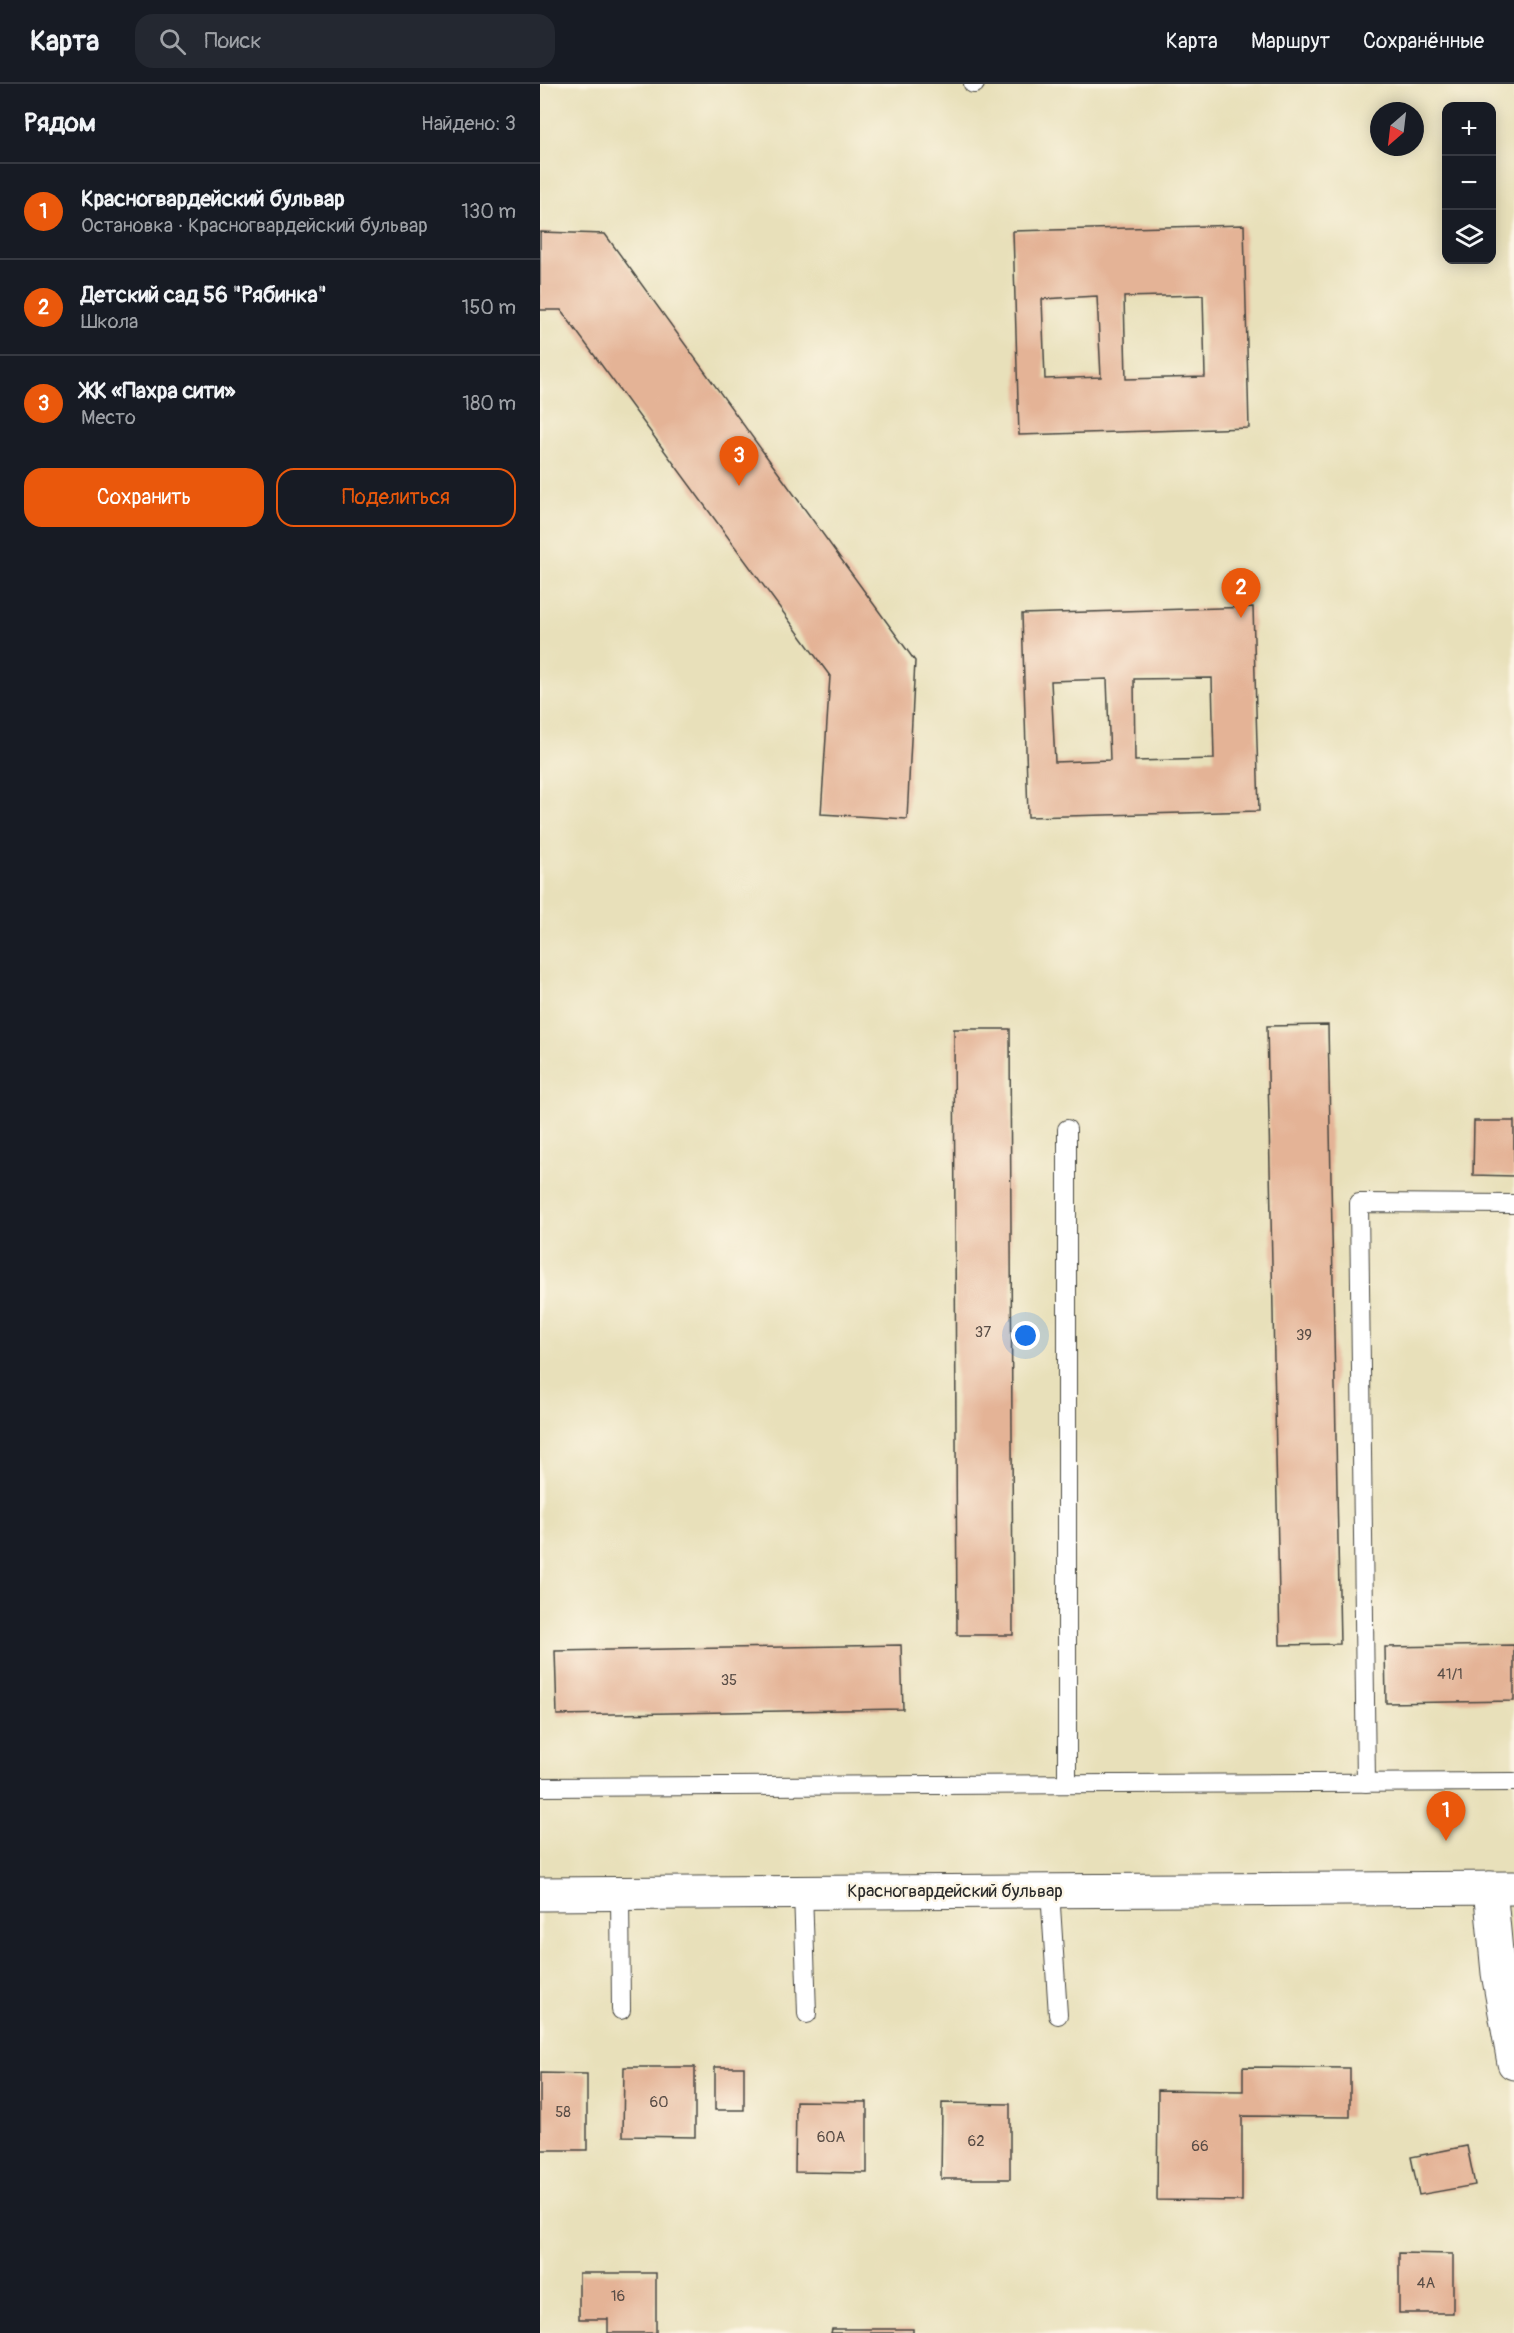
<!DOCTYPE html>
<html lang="ru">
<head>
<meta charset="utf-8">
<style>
	body { margin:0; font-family:Pangolin,sans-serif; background:#242831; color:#f1f3f6 }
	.controls { position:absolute; right:18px; top:18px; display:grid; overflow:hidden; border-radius:12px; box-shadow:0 3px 15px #0003 }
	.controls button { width:54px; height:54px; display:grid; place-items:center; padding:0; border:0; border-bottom:2px solid #363941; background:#171b24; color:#f1f3f6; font:30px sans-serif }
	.compass { position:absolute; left:830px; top:18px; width:54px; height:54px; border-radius:50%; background:#171b24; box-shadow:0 3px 15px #0003; rotate:208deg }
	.you { position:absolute; left:486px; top:1252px; width:21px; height:21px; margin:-15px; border:4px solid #fff; border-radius:50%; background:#1a73e8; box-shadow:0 0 0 9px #1a73e833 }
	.badge { display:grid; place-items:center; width:39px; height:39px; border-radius:50%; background:#ea580c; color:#fff; font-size:20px; font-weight:700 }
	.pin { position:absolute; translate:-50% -50px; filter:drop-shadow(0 2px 3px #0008) }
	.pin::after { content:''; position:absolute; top:32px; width:21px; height:18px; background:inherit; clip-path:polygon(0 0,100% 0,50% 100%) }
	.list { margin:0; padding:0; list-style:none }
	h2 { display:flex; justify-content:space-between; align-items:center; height:78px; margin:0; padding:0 24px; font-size:26px }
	h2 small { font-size:20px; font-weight:400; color:#9ea1a6 }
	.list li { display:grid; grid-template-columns:39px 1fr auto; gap:18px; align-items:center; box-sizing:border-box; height:96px; padding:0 24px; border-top:2px solid #363941 }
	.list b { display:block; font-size:22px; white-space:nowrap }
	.list p { margin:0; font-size:20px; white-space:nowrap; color:#9ea1a6 }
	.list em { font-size:20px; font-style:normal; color:#9ea1a6 }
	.actions { display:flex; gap:12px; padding:18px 24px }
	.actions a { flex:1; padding:14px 0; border:2px solid #ea580c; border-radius:18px; text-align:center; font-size:21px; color:#ea580c }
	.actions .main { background:#ea580c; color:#fff }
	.icon { flex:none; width:33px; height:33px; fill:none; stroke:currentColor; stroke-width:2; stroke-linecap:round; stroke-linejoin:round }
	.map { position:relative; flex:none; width:974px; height:2249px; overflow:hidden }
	header { display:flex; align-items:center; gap:36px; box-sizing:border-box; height:84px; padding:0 30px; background:#171b24; border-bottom:2px solid #363941 }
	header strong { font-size:28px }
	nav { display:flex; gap:33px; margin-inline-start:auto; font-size:21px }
	.search { width:420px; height:54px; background:#242831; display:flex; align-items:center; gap:15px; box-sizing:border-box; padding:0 21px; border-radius:18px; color:#9ea1a6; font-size:22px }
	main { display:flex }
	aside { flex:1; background:#171b24 }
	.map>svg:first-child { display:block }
	.building { fill:#e4b396; fill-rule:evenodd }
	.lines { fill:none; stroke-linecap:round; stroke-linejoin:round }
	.service-casing { stroke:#474640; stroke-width:20 }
	.minor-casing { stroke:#474640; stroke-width:35 }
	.tertiary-casing { stroke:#474640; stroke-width:35 }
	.service { stroke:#fff; stroke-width:18 }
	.minor { stroke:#fff; stroke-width:33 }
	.tertiary { stroke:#fff; stroke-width:33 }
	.labels { text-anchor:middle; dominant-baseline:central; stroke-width:5; stroke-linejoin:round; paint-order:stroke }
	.number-label { font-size:15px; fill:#594d46 }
	.street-label { font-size:18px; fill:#2b2b2b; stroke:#fcf5e5 }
</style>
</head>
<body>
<header>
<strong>Карта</strong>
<div class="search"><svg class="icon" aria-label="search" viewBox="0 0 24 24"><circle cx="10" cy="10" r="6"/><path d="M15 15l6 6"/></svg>Поиск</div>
<nav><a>Карта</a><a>Маршрут</a><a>Сохранённые</a></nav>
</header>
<main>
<aside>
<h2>Рядом<small>Найдено: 3</small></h2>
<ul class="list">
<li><span class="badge">1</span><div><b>Красногвардейский бульвар</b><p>Остановка · Красногвардейский бульвар</p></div><em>130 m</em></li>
<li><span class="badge">2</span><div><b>Детский сад 56 &quot;Рябинка&quot;</b><p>Школа</p></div><em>150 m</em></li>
<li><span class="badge">3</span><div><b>ЖК «Пахра сити»</b><p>Место</p></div><em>180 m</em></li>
</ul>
<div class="actions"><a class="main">Сохранить</a><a>Поделиться</a></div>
</aside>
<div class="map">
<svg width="974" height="2249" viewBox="0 0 974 2249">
	<rect width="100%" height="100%" fill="#fcf5e5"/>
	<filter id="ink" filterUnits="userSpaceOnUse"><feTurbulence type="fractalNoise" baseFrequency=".0167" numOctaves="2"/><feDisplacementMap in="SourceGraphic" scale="12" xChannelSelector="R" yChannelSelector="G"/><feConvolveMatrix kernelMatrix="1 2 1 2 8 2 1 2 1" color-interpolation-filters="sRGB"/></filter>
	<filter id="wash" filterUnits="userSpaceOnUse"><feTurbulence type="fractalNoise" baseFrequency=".008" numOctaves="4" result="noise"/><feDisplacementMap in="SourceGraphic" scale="24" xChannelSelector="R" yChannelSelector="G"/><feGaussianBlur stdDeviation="1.35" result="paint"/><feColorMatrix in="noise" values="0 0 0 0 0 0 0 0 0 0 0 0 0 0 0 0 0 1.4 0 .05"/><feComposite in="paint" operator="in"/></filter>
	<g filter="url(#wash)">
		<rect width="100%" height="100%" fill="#e8e0ba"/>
		<g id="blocks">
			<g class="building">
				<path d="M704,141L709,344L479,351L473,147ZM663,211L665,293L586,295L584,213ZM557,212L561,293L505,295L502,215Z"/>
				<path d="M0,148L65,150L375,577L367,735L281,730L290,592L21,226H0Z"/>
				<path d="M713,523L719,727L488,733L482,530ZM672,594L674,675L595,677L594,595ZM567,595L570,676L515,678L511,597Z"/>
				<path d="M788,941L800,1560L740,1561L727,942Z"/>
				<path d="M414,945H470L473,1551H417Z"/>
				<path d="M934,1037H974V1092L933,1091Z"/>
				<path d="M361,1561L363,1625L17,1631L15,1567Z"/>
				<path d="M974,1561V1617L846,1619L845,1563Z"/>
				<path d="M84,1983H155V2053L83,2052Z"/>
				<rect x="175" y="1983" width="29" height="43"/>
				<path d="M703,1983L810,1984V2033L702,2032V2117L617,2116L618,2006L703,2007Z"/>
				<path d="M0,1989L47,1990V2066H0Z"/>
				<path d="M256,2017L327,2018V2089L255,2088Z"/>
				<path d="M402,2019L470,2020V2095H401Z"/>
				<path d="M927,2062L935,2101L879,2111L871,2073Z"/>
				<path d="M859,2169L913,2170V2229H859Z"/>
				<path d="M39,2189H116V2249H68V2235H39Z"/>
				<path d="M292,2245H373V2249H291Z"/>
			</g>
		</g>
	</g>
	<g filter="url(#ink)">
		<use href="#blocks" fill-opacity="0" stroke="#474640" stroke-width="1.5"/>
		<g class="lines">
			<g class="service-casing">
				<g id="service">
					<path d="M433,0H435"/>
					<path d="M527,1045V1700"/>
					<path d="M826,1699L819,1119L974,1120"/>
					<path d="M0,1703L974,1698"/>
					<path d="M510,1807L518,1931"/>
					<path d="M263,1808L267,1930"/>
					<path d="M80,1810L81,1926"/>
				</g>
			</g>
			<g class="minor-casing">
				<path id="minor" d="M950,1804L958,1889L974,1979"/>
			</g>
			<g class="tertiary-casing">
				<path id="tertiary" d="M0,1810L974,1804"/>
			</g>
			<use href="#service" class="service"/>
			<use href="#minor" class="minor"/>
			<use href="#tertiary" class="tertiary"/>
		</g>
	</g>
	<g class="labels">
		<g class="number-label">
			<text x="443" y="1248">37</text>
			<text x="764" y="1251">39</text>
			<text x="910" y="1590">41/1</text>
			<text x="189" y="1596">35</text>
			<text x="119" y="2018">60</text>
			<text x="23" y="2028">58</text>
			<text x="291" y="2053">60А</text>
			<text x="436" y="2057">62</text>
			<text x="660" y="2062">66</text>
			<text x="886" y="2199">4А</text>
			<text x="78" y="2212">16</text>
		</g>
		<g class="street-label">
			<text x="415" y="1807">Красногвардейский бульвар</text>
		</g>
	</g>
</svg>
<div class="controls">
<button>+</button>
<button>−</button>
<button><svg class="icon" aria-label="layers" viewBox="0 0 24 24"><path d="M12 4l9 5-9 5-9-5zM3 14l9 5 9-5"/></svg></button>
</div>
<svg class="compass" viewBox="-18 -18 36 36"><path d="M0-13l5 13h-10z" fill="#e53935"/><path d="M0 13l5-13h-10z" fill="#9ea1a6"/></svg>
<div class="you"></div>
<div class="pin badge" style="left:906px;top:1757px">1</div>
<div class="pin badge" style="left:701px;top:534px">2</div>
<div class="pin badge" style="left:199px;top:402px">3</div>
</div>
</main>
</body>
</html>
